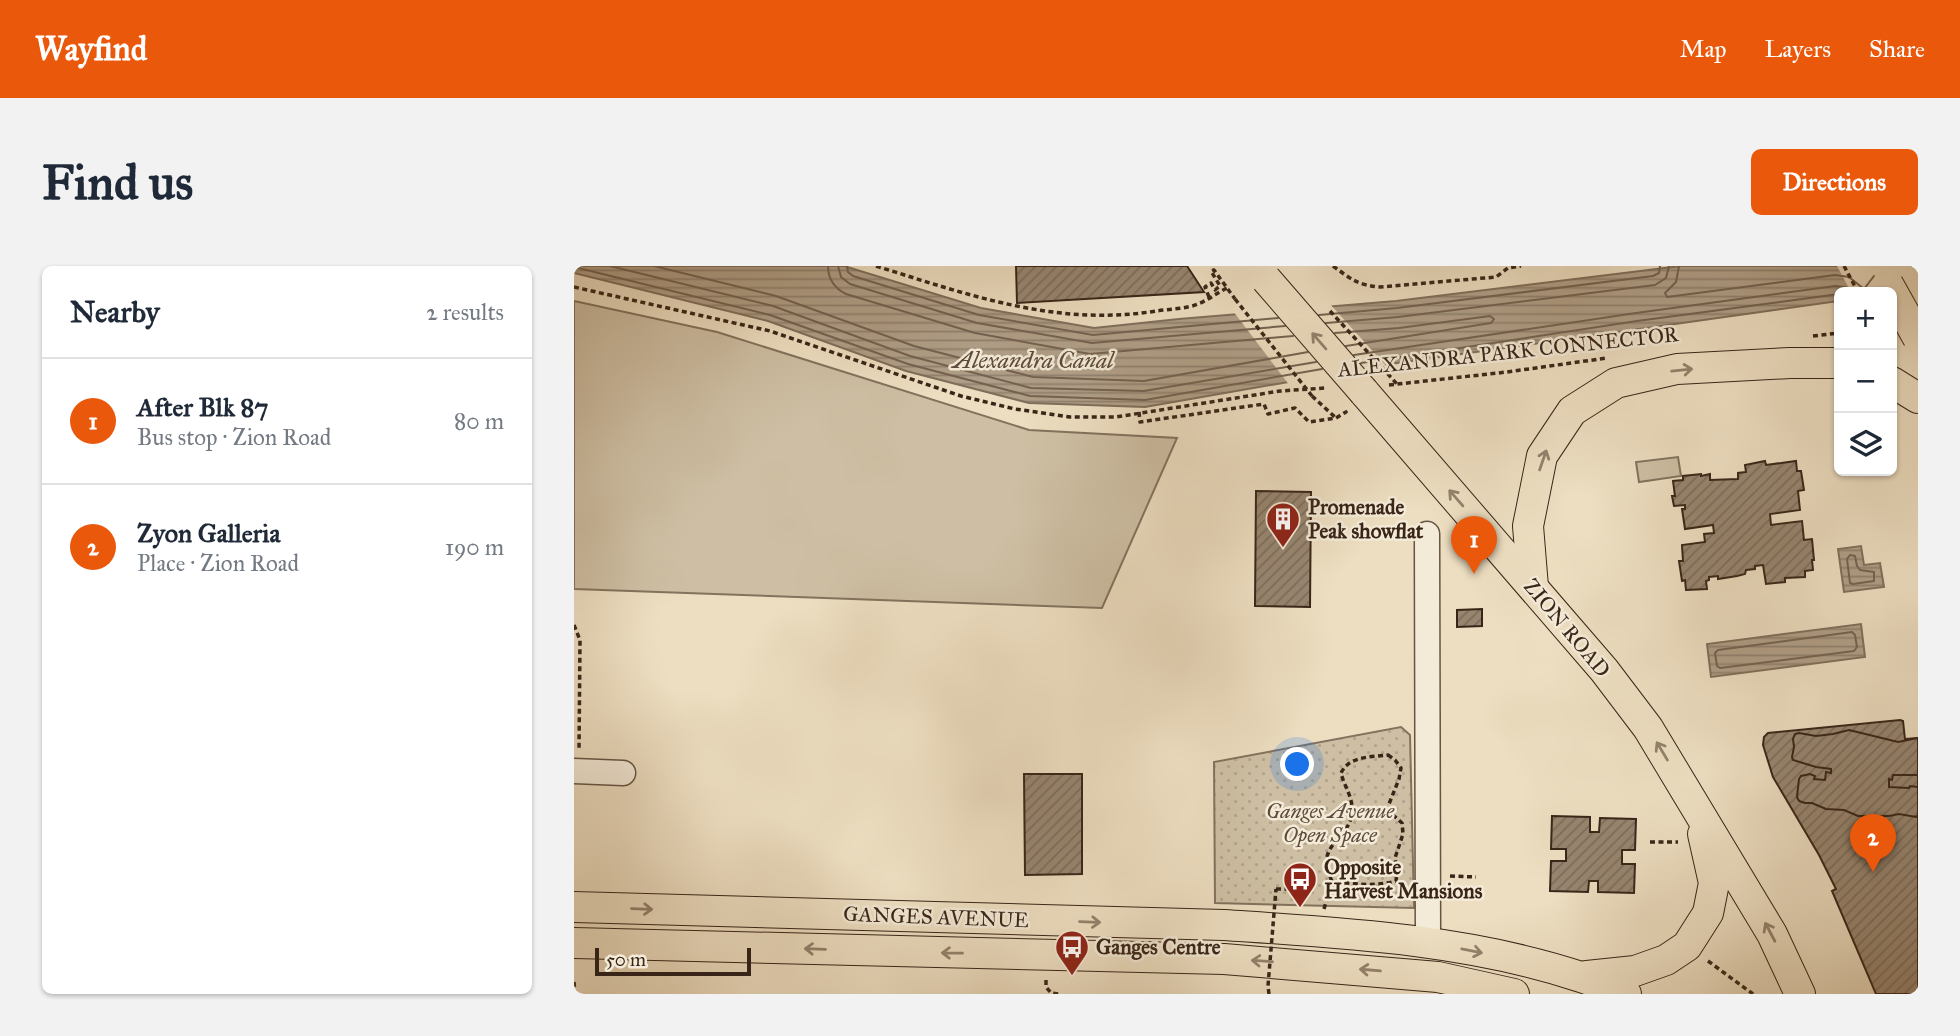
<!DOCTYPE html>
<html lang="en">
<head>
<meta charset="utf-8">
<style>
	body { margin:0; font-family:"IM FELL Great Primer",serif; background:#f2f2f3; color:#1f2937 }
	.controls { position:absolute; right:21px; top:21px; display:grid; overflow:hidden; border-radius:10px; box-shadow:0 2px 5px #0004 }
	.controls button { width:63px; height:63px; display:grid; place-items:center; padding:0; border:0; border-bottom:2px solid #e0e1e3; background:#fff; color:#1f2937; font:35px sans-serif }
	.scale { position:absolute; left:21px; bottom:18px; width:156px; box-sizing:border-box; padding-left:7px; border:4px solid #392518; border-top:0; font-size:19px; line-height:24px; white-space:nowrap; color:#392518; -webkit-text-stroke:5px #f3ead7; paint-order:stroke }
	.you { position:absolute; left:724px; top:499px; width:24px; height:24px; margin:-18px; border:5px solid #fff; border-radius:50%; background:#1a73e8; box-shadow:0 0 0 10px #1a73e833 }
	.badge { display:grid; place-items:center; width:46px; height:46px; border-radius:50%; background:#ea580c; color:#fff; font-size:23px; font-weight:700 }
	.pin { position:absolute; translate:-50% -58px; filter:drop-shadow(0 2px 4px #0008) }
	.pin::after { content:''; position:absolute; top:37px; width:24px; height:21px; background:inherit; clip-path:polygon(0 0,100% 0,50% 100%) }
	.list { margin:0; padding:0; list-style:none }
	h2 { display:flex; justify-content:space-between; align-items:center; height:91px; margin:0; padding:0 28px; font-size:30px }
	h2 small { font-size:23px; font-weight:400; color:#747a83 }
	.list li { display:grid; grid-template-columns:46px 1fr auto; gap:21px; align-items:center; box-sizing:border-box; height:126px; padding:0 28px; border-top:2px solid #e0e1e3 }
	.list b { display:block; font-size:26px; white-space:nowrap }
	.list p { margin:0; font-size:23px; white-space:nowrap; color:#747a83 }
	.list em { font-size:23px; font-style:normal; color:#747a83 }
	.icon { flex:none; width:38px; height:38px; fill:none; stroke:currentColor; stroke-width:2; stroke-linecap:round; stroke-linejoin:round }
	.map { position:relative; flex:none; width:1344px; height:728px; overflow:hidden; border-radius:10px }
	header { display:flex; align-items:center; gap:42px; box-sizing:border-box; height:98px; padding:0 35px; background:#ea580c; color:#fff }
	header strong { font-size:33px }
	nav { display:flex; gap:38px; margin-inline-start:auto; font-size:24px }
	.intro { display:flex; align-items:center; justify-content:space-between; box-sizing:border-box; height:168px; padding:0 42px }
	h1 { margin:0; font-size:49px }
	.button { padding:18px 32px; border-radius:10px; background:#ea580c; color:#fff; font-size:24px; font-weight:700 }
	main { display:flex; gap:42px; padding:0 42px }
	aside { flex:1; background:#fff; border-radius:10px; box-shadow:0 2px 5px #0004 }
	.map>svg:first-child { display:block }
	.grass { fill:#cebfa4; stroke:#84725e; stroke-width:2 }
	.park { fill:url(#park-dots); stroke:#84725e; stroke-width:2 }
	.water { fill:url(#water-rules); stroke:#806e5b; stroke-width:2 }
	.pier { fill:#eddec1 }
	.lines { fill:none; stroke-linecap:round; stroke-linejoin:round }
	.shore { stroke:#746250; stroke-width:2 }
	.building { fill:url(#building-hatch); stroke:#392518; stroke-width:2 }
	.minor-casing { stroke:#665342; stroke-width:27 }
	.major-casing { stroke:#392518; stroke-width:32 }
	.path { stroke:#392518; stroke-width:3.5; stroke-dasharray:5 3.5; stroke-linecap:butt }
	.minor { stroke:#f3ead7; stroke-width:24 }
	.major { stroke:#eddec1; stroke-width:30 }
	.major-bridge-casing { stroke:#392518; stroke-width:32; stroke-linecap:butt }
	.path-bridge { stroke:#392518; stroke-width:3.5; stroke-dasharray:5 3.5; stroke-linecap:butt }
	.major-bridge { stroke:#eddec1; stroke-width:30 }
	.oneway { stroke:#93826c }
	.labels { text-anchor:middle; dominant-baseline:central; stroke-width:5; stroke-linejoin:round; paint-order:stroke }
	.street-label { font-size:21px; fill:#392518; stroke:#f3ead7 }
	.poi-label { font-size:21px; font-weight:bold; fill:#392518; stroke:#f3ead7; text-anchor:start }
	.park-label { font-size:21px; font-style:italic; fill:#5e4c3b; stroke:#f3ead7 }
	.water-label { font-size:23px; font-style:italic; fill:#5d4a3a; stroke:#f3ead7 }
</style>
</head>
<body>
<header>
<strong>Wayfind</strong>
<nav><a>Map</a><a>Layers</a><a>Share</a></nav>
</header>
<div class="intro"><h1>Find us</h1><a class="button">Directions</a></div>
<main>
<aside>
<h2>Nearby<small>2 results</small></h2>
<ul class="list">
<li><span class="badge">1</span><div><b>After Blk 87</b><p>Bus stop · Zion Road</p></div><em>80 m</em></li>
<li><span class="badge">2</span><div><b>Zyon Galleria</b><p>Place · Zion Road</p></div><em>190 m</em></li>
</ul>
</aside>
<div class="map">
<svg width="1344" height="728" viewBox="0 0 1344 728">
	<defs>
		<pattern id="park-dots" width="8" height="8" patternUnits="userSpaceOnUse" patternTransform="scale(1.75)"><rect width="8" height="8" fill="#cebfa4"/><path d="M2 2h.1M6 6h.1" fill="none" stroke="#b2a48c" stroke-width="1.8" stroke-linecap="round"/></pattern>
		<pattern id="water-rules" width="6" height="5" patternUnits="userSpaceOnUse" patternTransform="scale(1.75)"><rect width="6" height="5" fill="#b09f88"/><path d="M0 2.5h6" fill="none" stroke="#90816e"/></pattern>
		<pattern id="building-hatch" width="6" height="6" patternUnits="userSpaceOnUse" patternTransform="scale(1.75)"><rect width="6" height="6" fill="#978570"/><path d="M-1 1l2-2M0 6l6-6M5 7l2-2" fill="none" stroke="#7c6d5b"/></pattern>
	</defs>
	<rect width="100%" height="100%" fill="#eddec1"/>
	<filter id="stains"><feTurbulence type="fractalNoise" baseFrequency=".00286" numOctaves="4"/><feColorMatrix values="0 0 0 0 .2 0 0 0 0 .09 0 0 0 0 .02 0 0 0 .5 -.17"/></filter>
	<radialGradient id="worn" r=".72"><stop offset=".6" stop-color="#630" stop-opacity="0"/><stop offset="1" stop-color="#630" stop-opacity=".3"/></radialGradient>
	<g class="grass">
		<path d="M0,35L143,66L455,164L603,172L528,342L0,323Z"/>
		<path d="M1104,191L1107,210L1065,216L1062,196Z"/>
	</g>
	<path class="park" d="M827,461L836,469L840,642L641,637L640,496Z"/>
	<g class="water">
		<path d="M0,0H270L407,42L520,62L605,53L822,35L1107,0H1344V24L1265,26V35L823,97L571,141L455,137L332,105L194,55L0,7Z"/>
		<path d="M1287,280L1290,299L1306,297L1310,321L1270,326L1264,283Z"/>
		<path d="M1287,358L1291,391L1137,411L1133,378Z"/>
	</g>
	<g class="pier">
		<path d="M1263,0H1344V28L1318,31V26H1277Z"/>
		<path d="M755,37L814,102L716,120L659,45Z"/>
	</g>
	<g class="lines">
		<g class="shore">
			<path d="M36,0L199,40L336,90L457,122L570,125L742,96"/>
			<path d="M80,0L202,30L340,80L459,111L570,115L734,86"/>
			<path d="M254,0C254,13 260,22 272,28L401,67L516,88L719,70"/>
			<path d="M264,0L267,11L276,18L403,57L518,77L711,60"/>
			<path d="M273,0L274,6L279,10L405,49L519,69L704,52"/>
			<path d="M1105,0L1102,16L1091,27L1093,31L1261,9L1275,11L1290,23L1300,10"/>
			<path d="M0,1L196,49L334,98L456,130L571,134L748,103"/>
			<path d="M745,49L823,42L1079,10L1085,7L1086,0"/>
			<path d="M752,57L824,51L1081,19L1092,12L1095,0"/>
			<path d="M761,67L825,62L916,50L920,53L917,57L772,80"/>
			<path d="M780,89L1062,47L1261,20L1271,21L1277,26"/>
			<path d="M787,97L1063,55L1265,28"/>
			<path d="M1276,289L1281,290L1283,300L1286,304L1300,306V315L1279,318L1276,317L1273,293Z"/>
			<path d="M1278,366L1281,369L1283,381L1280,385L1146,402L1143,400L1141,387L1144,384Z"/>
		</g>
	</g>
	<g class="building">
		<path d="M442,0H613L630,26L443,37Z"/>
		<path d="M1191,195L1192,199L1222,195L1223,205H1227L1230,224L1224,225L1226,244L1196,248L1197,259L1228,255L1230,274L1238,273L1240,294H1238L1239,304L1231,305V311L1211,312V316L1192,318L1189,299L1181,300V303L1172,304L1171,308L1163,310L1144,313V310L1135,311V314L1132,315L1133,323L1112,324L1111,314L1108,315L1105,295H1109L1108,279L1131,276L1130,268L1140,267L1139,259L1111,263L1108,243H1111V239L1100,240L1098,230H1101L1099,215L1109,214V210L1127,208V210L1136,208V214L1164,213V207L1172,206L1171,199Z"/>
		<path d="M682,225L737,226L736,341L681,340Z"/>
		<path d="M908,343V360L883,361V344Z"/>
		<path d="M1326,454L1329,455L1331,473L1344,472V728H1302L1258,625L1262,623L1245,589L1199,511L1189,479L1190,471L1194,467Z"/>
		<path d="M1275,464L1324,476L1344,472V509H1319L1318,514L1315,513V521L1335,522L1336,520L1344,521V549L1342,551L1325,548L1315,550H1284L1270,544L1252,543L1238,537H1231L1225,535L1223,531L1225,513L1227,510L1236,508L1241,510L1240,513L1251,514L1252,506L1257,507V503L1242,501L1219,494L1218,491L1220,481L1219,473L1221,468L1225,467L1242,470L1259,468Z"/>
		<path d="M450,508H508V608L451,609Z"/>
		<path d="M978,550L1016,551V566H1025L1026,552L1062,553L1061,584H1048V598H1061L1060,627L1024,626V615H1015L1014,626L976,625L977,595H992V583H977Z"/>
	</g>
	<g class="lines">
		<g class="minor-casing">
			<g id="minor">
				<path d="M853,268L854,677"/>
				<path d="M0,505L49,507"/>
			</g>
		</g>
		<g class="major-casing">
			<g id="major">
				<path d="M1318,116L1344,132"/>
				<path d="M790,126L1030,404L1074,462L1198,668L1226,728"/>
				<path d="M959,321L954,260L968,190L998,145L1042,117L1103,103L1216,97H1265"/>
				<path d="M0,641L650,659C769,667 892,673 1007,711C1022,716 1037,722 1052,728"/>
				<path d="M0,677L650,693L864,711L940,728"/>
				<path d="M1013,710L1061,705L1092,694L1113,680L1134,647L1140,617L1129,568"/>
			</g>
		</g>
		<g class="path">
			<path d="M302,0C395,29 483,61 582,45C595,43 612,43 624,38C634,34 643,27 653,22"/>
			<path d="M759,0C777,13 783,19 806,21L922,11L934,2L947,0"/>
			<path d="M1270,0L1284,26"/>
			<path d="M0,21L196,65L387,130L441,143L496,151H542L706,125L751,122"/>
			<path d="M635,31L631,21L637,17L641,24L646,20L637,5L640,4L661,33"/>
			<path d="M756,45L823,118"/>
			<path d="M1239,70L1265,67"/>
			<path d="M815,119L933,106L1033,92"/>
			<path d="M738,130L762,152"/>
			<path d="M565,146L566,156L690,138L694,148L721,142L735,156L762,152L772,146L771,145"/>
			<path d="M0,359L6,374L5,485"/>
			<path d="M814,489L821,494L827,502L825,513L815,538L819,549L828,557L829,568L821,592L823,604L822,615C800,621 780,618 758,615C738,578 778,573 778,545C779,531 770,520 767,507C775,490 797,491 814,489Z"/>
			<path d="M1076,576H1104"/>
			<path d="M876,610L902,611"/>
			<path d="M702,623H732L727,639"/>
			<path d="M750,643L758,615"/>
			<path d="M1134,695L1179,728"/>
			<path d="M472,714V721L477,727L485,728"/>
			<path d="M0,716L1,728"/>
		</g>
		<use href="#minor" class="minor"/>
		<use href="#major" class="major"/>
		<g class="major-bridge-casing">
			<g id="major-bridge">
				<path d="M692,13L790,126"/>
				<path d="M1314,18L1344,72"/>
			</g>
		</g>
		<g class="path-bridge">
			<path d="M661,33L738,130"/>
			<path d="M695,728L694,720L702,623"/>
		</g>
		<use href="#major-bridge" class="major-bridge"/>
	</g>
	<defs><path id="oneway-shaft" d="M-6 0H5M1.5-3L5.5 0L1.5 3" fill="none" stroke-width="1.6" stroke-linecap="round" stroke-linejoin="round" transform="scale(1.75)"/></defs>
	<g class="oneway">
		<use href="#oneway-shaft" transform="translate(745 75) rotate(-131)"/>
		<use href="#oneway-shaft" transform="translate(1108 104) rotate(-6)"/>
		<use href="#oneway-shaft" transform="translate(969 194) rotate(-71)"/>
		<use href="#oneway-shaft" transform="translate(882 232) rotate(-131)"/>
		<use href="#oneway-shaft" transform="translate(1088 485) rotate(-121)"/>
		<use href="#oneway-shaft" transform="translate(68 643) rotate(2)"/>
		<use href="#oneway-shaft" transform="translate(516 656) rotate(2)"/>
		<use href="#oneway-shaft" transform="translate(1196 666) rotate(-118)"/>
		<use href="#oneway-shaft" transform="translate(241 683) rotate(-178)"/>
		<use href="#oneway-shaft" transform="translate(898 685) rotate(11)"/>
		<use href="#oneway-shaft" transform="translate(378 687) rotate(-179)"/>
		<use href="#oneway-shaft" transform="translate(688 695) rotate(-176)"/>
		<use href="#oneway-shaft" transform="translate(796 704) rotate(-175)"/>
	</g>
	<defs>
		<g id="building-pin" transform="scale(1.75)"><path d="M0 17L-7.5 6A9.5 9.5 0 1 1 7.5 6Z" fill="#8f2418" stroke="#f3ead7"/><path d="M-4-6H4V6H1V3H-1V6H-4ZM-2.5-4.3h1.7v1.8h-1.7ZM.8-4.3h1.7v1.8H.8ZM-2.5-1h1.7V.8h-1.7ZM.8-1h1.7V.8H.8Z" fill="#fff"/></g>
		<g id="bus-pin" transform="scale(1.75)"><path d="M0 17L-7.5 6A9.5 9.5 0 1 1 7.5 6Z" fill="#8f2418" stroke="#f3ead7"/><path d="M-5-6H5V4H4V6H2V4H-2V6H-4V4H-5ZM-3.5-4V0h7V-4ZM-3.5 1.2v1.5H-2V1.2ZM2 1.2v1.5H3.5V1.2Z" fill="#fff"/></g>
	</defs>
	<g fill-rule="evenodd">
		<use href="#building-pin" x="709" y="253"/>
		<use href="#bus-pin" x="726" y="613"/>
		<use href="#bus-pin" x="498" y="681"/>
	</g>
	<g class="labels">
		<g class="street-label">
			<text transform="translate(934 86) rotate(-6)">ALEXANDRA PARK CONNECTOR</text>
			<text transform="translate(993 362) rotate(50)">ZION ROAD</text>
			<text transform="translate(362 651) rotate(2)">GANGES AVENUE</text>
		</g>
		<g class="poi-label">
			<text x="734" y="241">Promenade<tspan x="734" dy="24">Peak showflat</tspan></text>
			<text x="750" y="601">Opposite<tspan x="750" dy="24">Harvest Mansions</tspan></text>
			<text x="522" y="681">Ganges Centre</text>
		</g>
		<g class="park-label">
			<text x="756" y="545">Ganges Avenue<tspan x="756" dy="24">Open Space</tspan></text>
		</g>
		<g class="water-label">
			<text x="459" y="94">Alexandra Canal</text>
		</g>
	</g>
	<rect width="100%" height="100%" filter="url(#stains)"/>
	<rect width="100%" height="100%" fill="url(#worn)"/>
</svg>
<div class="controls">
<button>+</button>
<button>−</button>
<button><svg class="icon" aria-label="layers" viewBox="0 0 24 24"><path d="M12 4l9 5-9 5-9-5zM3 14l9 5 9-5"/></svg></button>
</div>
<div class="scale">50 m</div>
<div class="you"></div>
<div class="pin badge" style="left:900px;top:308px">1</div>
<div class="pin badge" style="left:1299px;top:606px">2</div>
</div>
</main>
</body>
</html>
